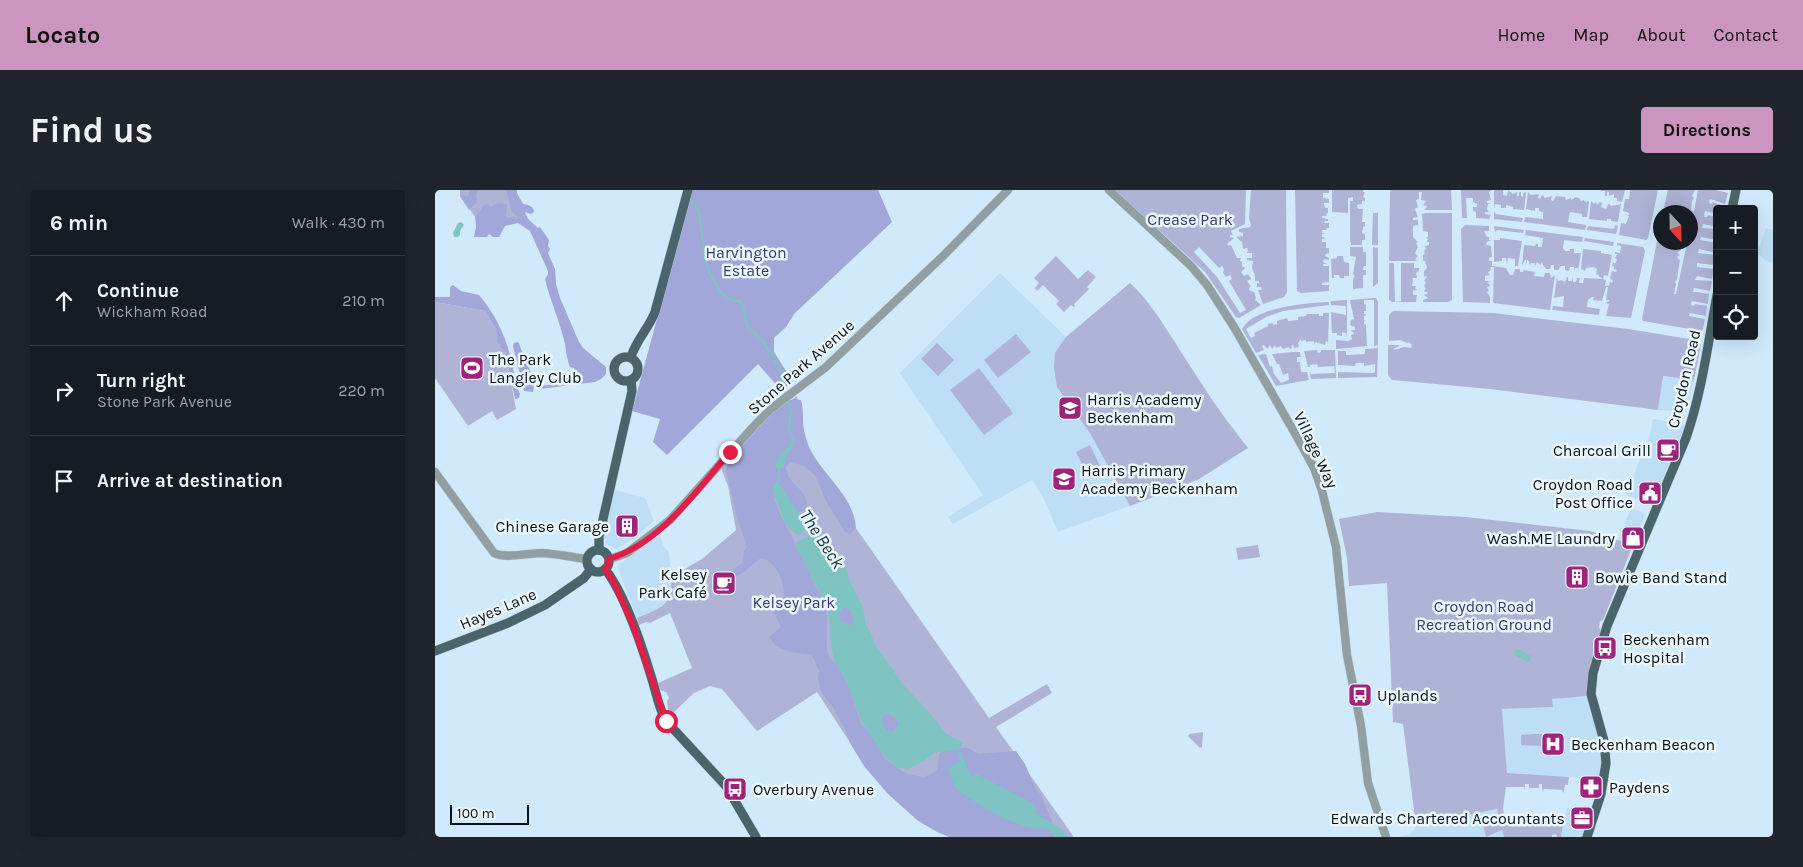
<!DOCTYPE html>
<html lang="en">
<head>
<meta charset="utf-8">
<style>
	body { margin:0; font-family:Karla,sans-serif; background:#20242c; color:#f1f3f6 }
	.controls { position:absolute; right:15px; top:15px; display:grid; overflow:hidden; border-radius:5px; box-shadow:0 5px 20px #0002 }
	.controls button { width:45px; height:45px; display:grid; place-items:center; padding:0; border:0; border-bottom:1px solid #363941; background:#171b24; color:#f1f3f6; font:25px sans-serif }
	.compass { position:absolute; left:1218px; top:15px; width:45px; height:45px; border-radius:50%; background:#171b24; box-shadow:0 5px 20px #0002; rotate:158deg }
	.scale { position:absolute; left:15px; bottom:12px; width:79px; box-sizing:border-box; padding-left:5px; border:2px solid #081116; border-top:0; font-size:14px; line-height:18px; white-space:nowrap; color:#081116; -webkit-text-stroke:4px #eaf5fc; paint-order:stroke }
	.stop { position:absolute; width:15px; height:15px; margin:-11px; border:4px solid #e11d48; border-radius:50%; background:#fff }
	.stop.end { background:#e11d48; border-color:#fff; box-shadow:0 1px 5px #0008 }
	.list { margin:0; padding:0; list-style:none }
	h2 { display:flex; justify-content:space-between; align-items:center; height:65px; margin:0; padding:0 20px; font-size:21px }
	h2 small { font-size:16px; font-weight:400; color:#9ea1a6 }
	.list li { display:grid; grid-template-columns:32px 1fr auto; gap:15px; align-items:center; box-sizing:border-box; height:90px; padding:0 20px; border-top:1px solid #363941 }
	.list b { display:block; font-size:19px; white-space:nowrap }
	.list p { margin:0; font-size:16px; white-space:nowrap; color:#9ea1a6 }
	.list em { font-size:16px; font-style:normal; color:#9ea1a6 }
	.icon { flex:none; width:28px; height:28px; fill:none; stroke:currentColor; stroke-width:2; stroke-linecap:round; stroke-linejoin:round }
	.map { position:relative; flex:none; width:1338px; height:647px; overflow:hidden; border-radius:5px }
	header { display:flex; align-items:center; gap:30px; box-sizing:border-box; height:70px; padding:0 25px; background:#cb95bf; color:#111 }
	header strong { font-size:24px }
	nav { display:flex; gap:28px; margin-inline-start:auto; font-size:18px }
	.intro { display:flex; align-items:center; justify-content:space-between; box-sizing:border-box; height:120px; padding:0 30px }
	h1 { margin:0; font-size:35px }
	.button { padding:12px 22px; border-radius:5px; background:#cb95bf; color:#111; font-size:18px; font-weight:700 }
	main { display:flex; gap:30px; padding:0 30px }
	aside { flex:1; background:#171b24; border-radius:5px; box-shadow:0 5px 20px #0002 }
	.map>svg:first-child { display:block }
	.built { fill:#bddef4 }
	.green { fill:#afb4d7; fill-rule:evenodd }
	.forest { fill:#a1a7d8 }
	.water { fill:#7dc4c3; fill-rule:evenodd }
	.lines { fill:none; stroke-linecap:round; stroke-linejoin:round }
	.stream { stroke:#7dc4c3; stroke-width:2 }
	.minor-casing { stroke:#b0c7d6; stroke-width:9 }
	.major-casing { stroke:#b0c7d6; stroke-width:10 }
	.minor { stroke:#919ea2; stroke-width:8 }
	.major { stroke:#4b636a; stroke-width:9 }
	.route { stroke:#e11d48; stroke-width:6 }
	.labels { text-anchor:middle; dominant-baseline:central; stroke-width:5; stroke-linejoin:round; paint-order:stroke }
	.park-label { font-size:16px; fill:#373975; stroke:#eaf5fc }
	.poi-label { font-size:16px; fill:#081116; stroke:#eaf5fc; text-anchor:start }
	.street-label { font-size:16px; fill:#081116; stroke:#eaf5fc }
	.water-label { font-size:18px; font-style:italic; fill:#133636; stroke:#eaf5fc }
</style>
</head>
<body>
<header>
<strong>Locato</strong>
<nav><a>Home</a><a>Map</a><a>About</a><a>Contact</a></nav>
</header>
<div class="intro"><h1>Find us</h1><a class="button">Directions</a></div>
<main>
<aside>
<h2>6 min<small>Walk · 430 m</small></h2>
<ul class="list">
<li><svg class="icon" aria-label="ahead" viewBox="0 0 24 24"><path d="M12 20V5M6 11l6-6 6 6"/></svg><div><b>Continue</b><p>Wickham Road</p></div><em>210 m</em></li>
<li><svg class="icon" aria-label="right" viewBox="0 0 24 24"><path d="M7 20v-9h11M14 6l5 5-5 5"/></svg><div><b>Turn right</b><p>Stone Park Avenue</p></div><em>220 m</em></li>
<li><svg class="icon" aria-label="arrive" viewBox="0 0 24 24"><path d="M6 21V4h12l-3 4 3 4H6"/></svg><div><b>Arrive at destination</b></div></li>
</ul>
</aside>
<div class="map">
<svg width="1338" height="647" viewBox="0 0 1338 647">
	<rect width="100%" height="100%" fill="#d0eafb"/>
	<g class="built">
		<path d="M1331,38L1338,40V73L1331,71L1322,63Z"/>
		<path d="M565,83L631,147L695,93L706,104L728,134L777,210L813,258L764,289L746,297L623,342L609,309L597,290L518,334L513,327L548,305L465,183Z"/>
		<path d="M1228,186L1259,190L1251,222L1223,220Z"/>
		<path d="M1218,229L1247,233L1250,237L1218,311L1215,313L1191,305L1215,244Z"/>
		<path d="M180,300L210,308L219,331L199,348L181,359L172,355L169,348Z"/>
		<path d="M1196,318L1211,324L1198,355L1183,350Z"/>
		<path d="M225,344L228,355L234,362L237,398L235,407L223,419L202,428L182,376Z"/>
		<path d="M1152,506L1169,562L1166,589L1072,583L1067,519L1117,517V509Z"/>
		<path d="M1132,618L1156,623L1148,647H1126Z"/>
		<path d="M1062,619L1064,631L1059,642L1067,639L1069,647H963L976,644L981,636Z"/>
	</g>
	<g class="green">
		<path d="M25,0H75L87,29L84,32L41,28L25,6Z"/>
		<path d="M680,0H811L810,34L796,41L798,45H795V47L799,48L792,54L794,56L796,55L802,68H806L805,70L807,73V76L810,78L806,82L809,86L813,84L816,89L812,91L815,95L814,100L819,102L821,108L820,110L826,115L804,128L801,127L770,82ZM764,57L784,78L787,76L789,79L788,83L791,87L795,85L797,89L794,91L811,120L805,123L782,87L759,62Z"/>
		<path d="M816,0H851L852,102L849,107L828,114L823,100H826L827,97H822V93H824V91H820V85L817,78L818,71L812,70V68H817V63H811L813,61L812,58L808,59L807,52L801,47L808,46V43L804,42V39L815,37L816,35L814,28Z"/>
		<path d="M860,0H894V3H888V8L894,9V13H889L890,18H893V23H892L891,26H887V28L893,29V31H890L889,33H894V38H892L891,40H887V43L891,44H887V47L892,48L887,49V52H891V58H894V63L891,64L890,66L894,68V70L889,69L888,72L892,74H888V76H894V92L887,93V95H894V101L866,103L862,101Z"/>
		<path d="M897,0H928V2H930L928,7L930,8V11H927V14L922,15L923,19H928L927,32H930V36L928,37L927,43L930,44V50H927V55H916L915,50V11H918V7L913,8V23L897,22Z"/>
		<path d="M955,0H1016L1017,20H990L992,16L988,15L991,11L986,10L987,2H984V9L981,10L983,17L980,19L983,27L978,28V30H983V35L978,36V47L983,52L981,53L983,57L980,63L983,66L980,69L982,71H954Z"/>
		<path d="M1026,0H1057L1054,2L1056,10L1052,11V13H1056L1053,14L1052,19L1054,22H1050V24L1056,25L1054,29L1041,28V22L1038,21V17H1042V14L1038,12V8H1031L1032,28H1027Z"/>
		<path d="M1059,0H1068V5L1072,6L1073,0L1078,4L1082,2V6H1084V2H1086V6L1088,7L1089,2L1091,3L1089,20L1078,19V17L1071,15V18H1066V15L1060,14L1059,19Z"/>
		<path d="M1166,0H1190L1187,12L1182,11V8H1179V4L1174,6V2H1172V6H1170V1H1166L1165,4Z"/>
		<path d="M1195,0H1223L1213,48L1211,50L1184,45L1186,33L1191,34L1194,26L1189,24L1194,25V23L1188,21L1190,9H1194Z"/>
		<path d="M1233,0H1260L1257,6L1259,8L1257,11L1256,20L1259,21L1263,0H1281L1293,3L1290,14L1275,9L1274,13L1277,14V12L1290,16L1289,19H1282V24L1270,21L1269,27H1272L1273,25L1282,27V37L1268,34L1267,38L1282,39V50L1266,47V46L1265,50L1282,53L1281,63L1264,59L1263,63L1281,65L1279,75L1262,73V77L1279,79L1277,89L1262,86L1260,90L1277,91L1275,101L1259,98L1258,102H1262L1274,104L1273,114L1257,111L1256,115L1259,116L1260,114L1272,116L1271,126L1255,123L1254,126L1270,129L1268,139L1266,141L1208,131L1207,129L1222,51L1247,56L1248,58L1242,63L1245,65L1242,67L1245,70L1242,89L1240,92L1241,94L1239,104H1241L1252,53L1256,52V22H1228Z"/>
		<path d="M1093,2L1096,5L1104,4L1103,8L1105,9L1107,5L1110,8L1117,6L1116,10L1118,11L1121,6L1130,7L1131,10L1136,8V10L1141,7L1144,8L1146,11L1149,10L1150,12L1154,11L1152,27H1147V24L1135,22L1133,32L1151,35L1150,40L1089,32L1090,27L1108,29V22L1104,21V18H1100V21L1091,19Z"/>
		<path d="M1156,11L1159,14L1161,12L1162,15L1165,12L1167,13L1166,17L1171,19L1174,13L1176,16L1186,14L1183,32L1176,31V29H1172V31L1154,29Z"/>
		<path d="M1059,22L1061,24L1088,28L1087,32L1059,29Z"/>
		<path d="M938,23H943V55H937Z"/>
		<path d="M991,23H1017V110L1013,112H988V110L993,108L989,105L993,103L989,101L991,98L989,96L991,92L989,91L992,87L989,86V81L992,78L990,71H988V65L990,64L989,60L991,59L990,56L994,55V52H992L993,49L991,47H993V42L988,41L987,24Z"/>
		<path d="M1030,35L1054,36V41H1049L1052,47H1054V50H1056L1052,52L1051,55L1056,56L1057,67L1054,68V71H1057V76L1071,78L1075,85H1078L1080,79H1085V82H1088L1089,80L1100,82L1099,86L1109,87L1110,83H1115L1116,88L1120,85L1115,120L1058,113L1059,77H1056L1055,81L1053,82L1055,85L1050,86V91H1055L1053,92L1055,96L1052,97L1054,101L1052,102L1055,107V113L1028,112L1026,39Z"/>
		<path d="M1180,35L1183,36L1181,44L1152,40L1153,36L1179,39Z"/>
		<path d="M1059,36L1089,40L1088,43L1062,40L1060,42Z"/>
		<path d="M1091,40L1148,47L1147,52L1129,50L1128,58L1130,61H1135V59H1139V63H1146L1143,82V78H1140L1139,82V77H1135L1134,81L1130,80V76H1126L1123,80H1119V75H1116L1115,79H1111L1106,72V75L1102,72L1100,76V73H1096L1095,76L1094,71L1092,70L1091,74V70H1090L1087,76L1089,55L1100,56L1101,54H1103V57H1107L1108,48L1090,45Z"/>
		<path d="M1065,48L1087,51L1083,76H1080V69L1073,68L1072,74L1071,68H1067V71L1059,72V50H1065Z"/>
		<path d="M1150,48L1179,52L1178,56L1149,51Z"/>
		<path d="M1182,53L1208,57L1210,61L1196,128L1171,126L1174,114L1170,113L1174,111V110H1171L1173,97H1171L1167,111L1158,110L1159,107H1157L1153,110L1152,117L1165,119L1164,125L1117,120L1118,116L1128,117L1129,106L1119,108L1122,87L1123,91L1126,90L1130,92L1132,87H1133V91H1137L1138,87V92H1141L1142,88H1145L1144,93H1148L1149,88L1167,89V88L1164,87V85L1161,84L1162,79L1159,77L1151,78L1150,81L1146,79L1148,59L1166,61V63L1177,65L1173,86L1169,85L1168,89L1171,90L1170,96H1174L1175,91L1177,93L1178,91L1175,88L1177,81L1181,82L1182,80L1179,79V76H1177L1178,73H1181L1182,69L1179,68L1181,67L1182,64H1180V62L1185,63L1186,56L1182,55Z"/>
		<path d="M915,57H928V62H931V76H929L928,80H931V85H928V98L918,99V89L920,86L918,84L921,67L915,66Z"/>
		<path d="M938,57L943,58V93L938,97Z"/>
		<path d="M621,66L643,89L653,80L661,87L652,97L654,99L639,114L640,116L639,117L636,115L629,122L621,114L624,111L608,95L602,101L600,98L604,93L599,88Z"/>
		<path d="M902,66H908L909,72L914,73V86H909V88H905L904,85H899V88H897L896,69L902,68Z"/>
		<path d="M954,73H959L960,112L966,111V73H979V78H984V81L981,83L982,88H978L977,96H981L980,98L982,100L978,101V105H982L981,112H957L954,110Z"/>
		<path d="M695,93C714,110 727,133 741,154C764,190 786,225 813,258L764,289L695,316L655,243L622,197L619,178L620,163L631,147Z"/>
		<path d="M938,108H941L943,112V155L939,156V110H929V114L931,115V121H929V124H931V125L929,126V130L931,131H929V134L931,135L932,156L901,159V150L913,151L917,149L916,145L919,144L916,140H920V137L915,135L916,130L919,129L915,110Z"/>
		<path d="M912,110V143L911,148V143L907,142V146L902,145V143H897L896,122L911,125V116L896,115V111Z"/>
		<path d="M0,112L50,121L61,140L70,160L81,219L62,230L57,221L33,236L0,188Z"/>
		<path d="M894,112V115L848,121L831,127L811,139L816,148L820,146L819,143L833,136V134L837,133L839,135L842,134V131L852,128L853,131L863,130V127L871,126L872,124H884V126H888V123H894L893,155V152L891,151L890,155L881,152L879,154V151L871,152V150L866,151V149L863,153L864,157L860,158L858,155L856,156L857,158L855,159L854,157L848,159L846,156L841,158L840,155L837,159L835,155L832,159L829,155L827,156L829,160L821,163L807,139C819,117 871,113 894,112Z"/>
		<path d="M958,121L1058,123L1193,139L1261,150L1264,151L1266,155L1259,190L1228,186L1223,220L1208,218L1055,199L957,190L953,185V155H964L963,157L959,158V160L969,157L976,158L977,155L974,152L972,153L965,150L954,151V125Z"/>
		<path d="M581,144L596,162L563,188L549,170Z"/>
		<path d="M502,153L519,170L503,186L486,169Z"/>
		<path d="M943,158L942,187L903,188V182L938,183L940,182V174L929,176V173H921L920,176L903,175V161H911V165L930,164V159Z"/>
		<path d="M882,160L883,163L886,162V160H900L901,188L876,189L875,184L900,183L899,176L883,177L882,174L875,175V177H873L869,161Z"/>
		<path d="M858,162H865L866,167H862V172H865L866,182H872L874,190L841,196L823,165L831,164L835,177L837,176L839,184L846,193L854,190L853,183L848,185L844,174H842L837,164Z"/>
		<path d="M544,178L578,223L549,245L515,200Z"/>
		<path d="M362,206L367,255L416,331L554,528L612,494L617,503L561,537L639,647H520L427,571L382,502L322,541L287,499L275,496L259,503L234,527L232,511L234,508L231,502L225,500L223,493L257,478L235,423L215,433L211,432L204,435L202,428C226,418 238,416 236,387L267,369L301,340L293,296L286,278L342,220Z"/>
		<path d="M655,255L667,280L653,287L641,262Z"/>
		<path d="M942,322L1031,327L1155,341L1198,355L1168,430L1165,431L1164,437L1166,441L1153,488L1152,506L1117,509L1118,517L1067,519L1072,583L1134,587L1133,595H1130L1129,601L1128,603L1127,600L1109,599L1107,601V594H1104V598H1094V594H1090V600L1089,597H1071L1068,618L1069,626H1074V629L1082,630L1083,627H1085V630H1087L1088,623V630L1097,631V628H1102V631H1106L1108,624V628H1112V632H1116L1117,625H1118V630H1129L1126,647H1122L1121,644L1117,645V647H1069L1067,640L1051,647L1048,634L1064,631L1062,619L981,636L968,534L958,532L952,393L914,396L912,368L904,329Z"/>
		<path d="M823,355L825,367L803,370L801,358Z"/>
		<path d="M768,542L767,557L765,558L753,546L755,544Z"/>
		<path d="M1099,544H1111L1110,556L1086,555V545Z"/>
	</g>
	<g class="forest">
		<path d="M34,0H44L41,4L42,12L34,20L25,6L27,4L31,7L34,5Z"/>
		<path d="M71,0H82V3L88,14C93,14 99,17 99,22L96,24L90,22L93,29L103,38L105,37L114,50L113,56L115,59L113,63L120,79L121,94L125,108L144,152L148,158L171,177V184L166,189L160,192L105,199L106,196L139,191L141,189L139,178L135,177C132,169 131,162 130,154C125,132 115,110 110,89L113,84V81L95,41L83,33L70,36L64,47H58L54,44L52,47H39L41,37L40,26L44,23C47,18 47,15 53,14L56,17C60,13 67,12 72,15L71,27L83,29V27L77,22Z"/>
		<path d="M257,0H443L457,32L359,124L351,137L339,148V162L358,192L346,200L323,174L232,265L218,252L225,229L197,221Z"/>
		<path d="M18,95L26,101L44,105C62,126 73,151 78,178C80,187 81,196 85,204L84,208L80,209L70,161L68,160L62,151L61,140L50,121L0,112V107H15V97Z"/>
		<path d="M82,152L84,153C87,165 103,192 98,202L89,201L78,156L79,153Z"/>
		<path d="M360,209L366,210C368,217 368,223 368,229C368,239 371,250 375,259C389,287 419,306 421,338L415,344L410,342L391,311L380,285L369,276L356,272L351,276C351,297 377,298 371,320L362,323L346,296L340,298L339,309L343,319L388,411L392,425V461L395,469L402,474L413,494L426,533L440,550L450,569L472,584L489,587L501,581L503,577L504,564C508,560 511,561 516,560C530,558 530,555 543,564L581,561L590,574L600,598L606,605L617,631V640L620,647H514L502,642L482,630L452,603L429,576L415,553L411,541L397,516L386,502L383,489L384,481L377,465C364,463 338,462 335,446L346,437L339,423C341,417 347,416 348,410C352,396 342,371 326,368C318,373 309,385 299,386L297,384L298,380L308,372L309,361L312,357L301,324L291,280L293,273L304,258L341,220L355,210Z"/>
		<path d="M407,418H413L417,422L419,431L416,435H411L405,430V422Z"/>
		<path d="M452,523C459,526 463,528 463,536L457,542C449,542 445,533 447,526Z"/>
	</g>
	<g class="water">
		<path d="M26,32L29,35L25,41V45L23,47H19L18,43L23,33Z"/>
		<path d="M357,249L360,253L351,266L349,279L340,278L342,268L353,257Z"/>
		<path d="M343,292L368,330L370,341L363,346L354,338L350,332L337,301L340,293Z"/>
		<path d="M381,342L384,343L412,381L414,389L428,417L431,435L437,446L441,456L467,493L494,522L511,544L528,552L525,559L499,563L489,571L473,579L462,578L449,566L426,530L415,500L399,470L396,455L394,424L382,397L362,358L361,353L363,351ZM407,418H413L417,422L419,431L416,435H411L405,430V422ZM452,523C460,525 465,529 462,538L457,542C449,542 445,533 447,526Z"/>
		<path d="M1080,459H1083L1096,466L1095,471L1093,472L1079,465Z"/>
		<path d="M526,562C529,570 532,580 538,587H539L540,583L597,613L601,618L600,623L624,637L633,647H622L610,638C585,642 543,615 523,600L519,596L513,579L521,573L526,572L523,563Z"/>
	</g>
	<g class="lines">
		<g class="stream">
			<path d="M254,9L264,21L271,74L274,82L285,102L296,110L305,111L308,116L312,136L328,151L342,175L348,190L350,205"/>
			<path d="M352,209L356,221L354,237L358,251"/>
			<path d="M343,294L344,279"/>
		</g>
		<g class="minor-casing">
			<g id="minor">
				<path d="M674,0L756,76L772,95L799,137L862,247L879,278L887,301L901,357L912,465L926,536L933,593L951,647"/>
				<path d="M0,282L59,363C70,369 93,363 107,363C122,364 137,367 151,369"/>
				<path d="M175,369L192,363L235,330L319,236L337,218L391,177L508,66L573,0"/>
			</g>
		</g>
		<g class="major-casing">
			<g id="major">
				<path d="M1297,19L1301,0"/>
				<circle cx="191" cy="179" r="12"/>
				<path d="M196,167C201,150 214,138 220,122L253,0"/>
				<path d="M164,360V347L197,201L196,190"/>
				<circle cx="163" cy="371" r="11"/>
				<path d="M170,379C189,403 207,456 216,486C221,501 223,517 231,531L291,596L321,647"/>
				<path d="M0,461L73,433L110,415L149,388L156,379"/>
				<path d="M1152,647L1166,604L1171,573L1169,551L1156,504L1158,483L1172,436L1251,248C1267,202 1273,153 1282,105"/>
			</g>
		</g>
		<use href="#minor" class="minor"/>
		<use href="#major" class="major"/>
	</g>
	<g class="lines">
		<path class="route" d="M231,531L198,435L179,393L170,379L174,374V369C226,353 261,301 295,262"/>
	</g>
	<defs>
		<g id="stadium-square" transform="scale(1.25)"><rect x="-9" y="-9" width="18" height="18" rx="4" fill="#9d237b" stroke="#eaf5fc"/><path d="M0-5a6.5 5 0 1 0 0 10a6.5 5 0 1 0 0-10ZM-3.5-1.8h7v3.6h-7Z" fill="#fff"/></g>
		<g id="school-square" transform="scale(1.25)"><rect x="-9" y="-9" width="18" height="18" rx="4" fill="#9d237b" stroke="#eaf5fc"/><path d="M0-5L7-2L0 1L-7-2ZM-4 1L0 2.5L4 1V4Q0 6-4 4Z" fill="#fff"/></g>
		<g id="cafe-square" transform="scale(1.25)"><rect x="-9" y="-9" width="18" height="18" rx="4" fill="#9d237b" stroke="#eaf5fc"/><path d="M-5.5-4.5H6V0H3Q3 3.5 0 3.5H-2.5Q-5.5 3.5-5.5 0ZM3-3.2v2h1.7v-2ZM-6 4.5H4V6H-6Z" fill="#fff"/></g>
		<g id="civic-square" transform="scale(1.25)"><rect x="-9" y="-9" width="18" height="18" rx="4" fill="#9d237b" stroke="#eaf5fc"/><path d="M-.6-6.5H3V-4.5H.6V-3L4-1V1h2V6H-6V1h2V-1L-.6-3ZM-1.2 2.5V6h2.4V2.5Z" fill="#fff"/></g>
		<g id="building-square" transform="scale(1.25)"><rect x="-9" y="-9" width="18" height="18" rx="4" fill="#9d237b" stroke="#eaf5fc"/><path d="M-4-6H4V6H1V3H-1V6H-4ZM-2.5-4.3h1.7v1.8h-1.7ZM.8-4.3h1.7v1.8H.8ZM-2.5-1h1.7V.8h-1.7ZM.8-1h1.7V.8H.8Z" fill="#fff"/></g>
		<g id="shop-square" transform="scale(1.25)"><rect x="-9" y="-9" width="18" height="18" rx="4" fill="#9d237b" stroke="#eaf5fc"/><path d="M-5-2.5h2.3a2.7 3.5 0 0 1 5.4 0H5L5.5 6h-11ZM-1.5-2.5h3a1.5 2.3 0 0 0-3 0Z" fill="#fff"/></g>
		<g id="bus-square" transform="scale(1.25)"><rect x="-9" y="-9" width="18" height="18" rx="4" fill="#9d237b" stroke="#eaf5fc"/><path d="M-5-6H5V4H4V6H2V4H-2V6H-4V4H-5ZM-3.5-4V0h7V-4ZM-3.5 1.2v1.5H-2V1.2ZM2 1.2v1.5H3.5V1.2Z" fill="#fff"/></g>
		<g id="hospital-square" transform="scale(1.25)"><rect x="-9" y="-9" width="18" height="18" rx="4" fill="#9d237b" stroke="#eaf5fc"/><path d="M-5-5h3v3.5h4V-5h3V5h-3V1.5h-4V5h-3Z" fill="#fff"/></g>
		<g id="pharmacy-square" transform="scale(1.25)"><rect x="-9" y="-9" width="18" height="18" rx="4" fill="#9d237b" stroke="#eaf5fc"/><path d="M-2-6h4v4h4v4h-4v4h-4v-4h-4v-4h4Z" fill="#fff"/></g>
		<g id="office-square" transform="scale(1.25)"><rect x="-9" y="-9" width="18" height="18" rx="4" fill="#9d237b" stroke="#eaf5fc"/><path d="M-6-3h4V-5.5h4V-3h4V5H-6ZM-1-4.5V-3h2v-1.5ZM-6 0V1H6V0Z" fill="#fff"/></g>
	</defs>
	<g fill-rule="evenodd">
		<use href="#stadium-square" x="37" y="178"/>
		<use href="#school-square" x="635" y="218"/>
		<use href="#cafe-square" x="1233" y="260"/>
		<use href="#school-square" x="629" y="289"/>
		<use href="#civic-square" x="1215" y="303"/>
		<use href="#building-square" x="192" y="336"/>
		<use href="#shop-square" x="1198" y="348"/>
		<use href="#building-square" x="1142" y="387"/>
		<use href="#cafe-square" x="289" y="393"/>
		<use href="#bus-square" x="1170" y="458"/>
		<use href="#bus-square" x="925" y="505"/>
		<use href="#hospital-square" x="1118" y="554"/>
		<use href="#pharmacy-square" x="1156" y="597"/>
		<use href="#bus-square" x="300" y="599"/>
		<use href="#office-square" x="1147" y="628"/>
	</g>
	<g class="labels">
		<g class="park-label">
			<text x="755" y="29">Crease Park</text>
			<text x="311" y="62">Harvington<tspan x="311" dy="18">Estate</tspan></text>
			<text x="359" y="412">Kelsey Park</text>
			<text x="1049" y="416">Croydon Road<tspan x="1049" dy="18">Recreation Ground</tspan></text>
		</g>
		<g class="poi-label">
			<text x="54" y="169">The Park<tspan x="54" dy="18">Langley Club</tspan></text>
			<text x="652" y="209">Harris Academy<tspan x="652" dy="18">Beckenham</tspan></text>
			<text x="1216" y="260" text-anchor="end">Charcoal Grill</text>
			<text x="646" y="280">Harris Primary<tspan x="646" dy="18">Academy Beckenham</tspan></text>
			<text x="1198" y="294" text-anchor="end">Croydon Road<tspan x="1198" dy="18">Post Office</tspan></text>
			<text x="174" y="336" text-anchor="end">Chinese Garage</text>
			<text x="1180" y="348" text-anchor="end">Wash.ME Laundry</text>
			<text x="272" y="384" text-anchor="end">Kelsey<tspan x="272" dy="18">Park Café</tspan></text>
			<text x="1160" y="387">Bowie Band Stand</text>
			<text x="1188" y="449">Beckenham<tspan x="1188" dy="18">Hospital</tspan></text>
			<text x="942" y="505">Uplands</text>
			<text x="1136" y="554">Beckenham Beacon</text>
			<text x="1174" y="597">Paydens</text>
			<text x="318" y="599">Overbury Avenue</text>
			<text x="1130" y="628" text-anchor="end">Edwards Chartered Accountants</text>
		</g>
		<g class="street-label">
			<text transform="translate(366 177) rotate(-41)">Stone Park Avenue</text>
			<text transform="translate(1249 189) rotate(-77)">Croydon Road</text>
			<text transform="translate(881 260) rotate(65)">Village Way</text>
			<text transform="translate(63 419) rotate(-23)">Hayes Lane</text>
		</g>
		<g class="water-label">
			<text transform="translate(387 349) rotate(57)">The Beck</text>
		</g>
	</g>
</svg>
<div class="controls">
<button>+</button>
<button>−</button>
<button><svg class="icon" aria-label="locate" viewBox="0 0 24 24"><circle cx="12" cy="12" r="6"/><path d="M12 2v4M12 18v4M2 12h4M18 12h4"/></svg></button>
</div>
<svg class="compass" viewBox="-18 -18 36 36"><path d="M0-13l5 13h-10z" fill="#e53935"/><path d="M0 13l5-13h-10z" fill="#9ea1a6"/></svg>
<div class="scale">100 m</div>
<div class="stop" style="left:231px;top:531px"></div>
<div class="stop end" style="left:295px;top:262px"></div>
</div>
</main>
</body>
</html>
